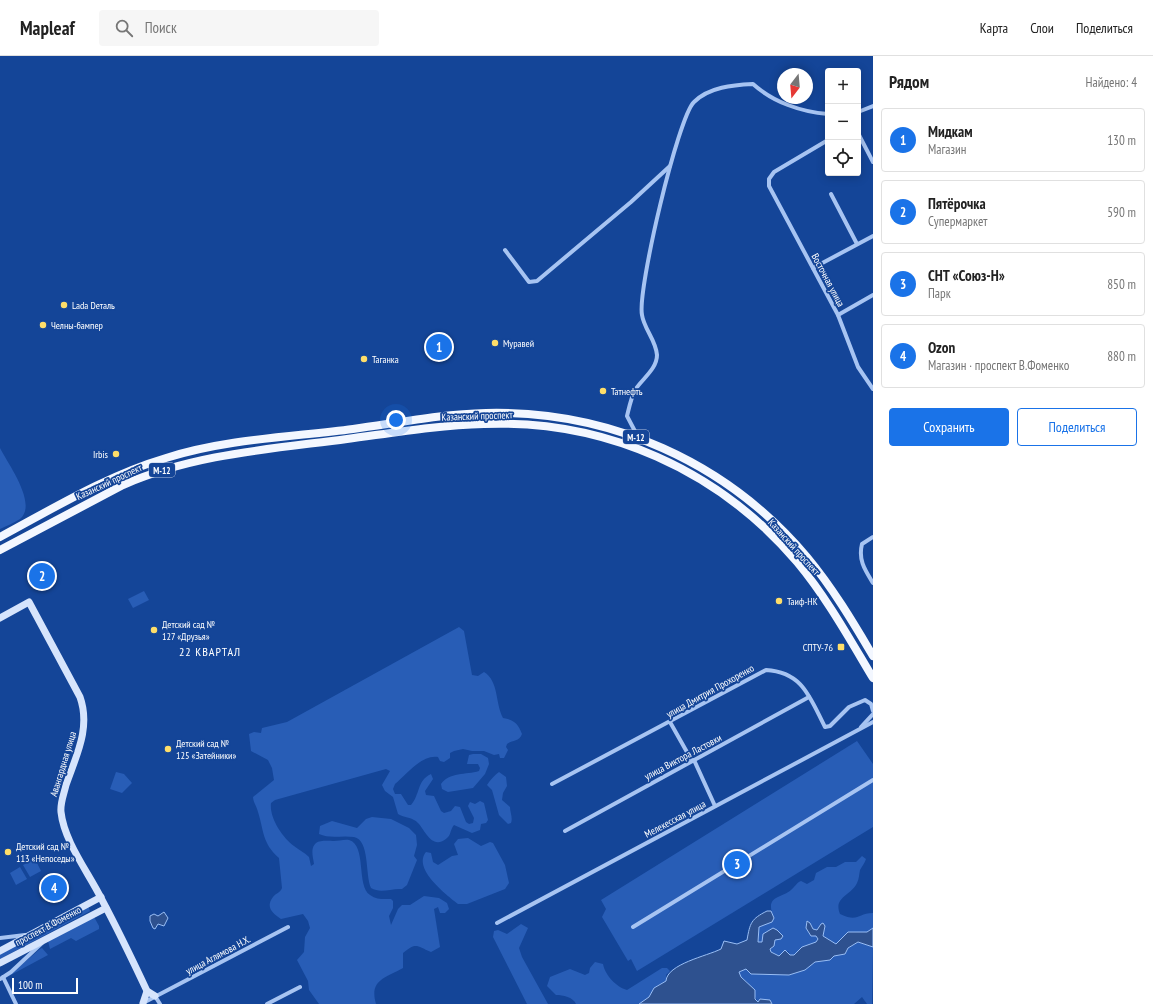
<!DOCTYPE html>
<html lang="ru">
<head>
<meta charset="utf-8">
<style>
	body { margin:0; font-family:"PT Sans Narrow",sans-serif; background:#f6f6f6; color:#222 }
	.controls { position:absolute; right:12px; top:12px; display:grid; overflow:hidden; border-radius:4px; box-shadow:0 2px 10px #0003 }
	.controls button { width:36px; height:36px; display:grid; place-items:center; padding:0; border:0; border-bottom:1px solid #e0e0e0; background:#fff; color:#222; font:20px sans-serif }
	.compass { position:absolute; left:777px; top:12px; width:36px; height:36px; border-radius:50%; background:#fff; box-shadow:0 2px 10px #0003; rotate:196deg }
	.scale { position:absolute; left:12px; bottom:10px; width:66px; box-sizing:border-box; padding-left:4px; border:2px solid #fff; border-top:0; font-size:11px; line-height:14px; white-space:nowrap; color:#fff; -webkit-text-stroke:3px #144598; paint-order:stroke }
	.you { position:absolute; left:396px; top:364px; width:14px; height:14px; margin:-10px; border:3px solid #fff; border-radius:50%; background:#1a73e8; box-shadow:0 0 0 6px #1a73e833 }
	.badge { display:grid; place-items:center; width:26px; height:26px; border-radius:50%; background:#1a73e8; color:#fff; font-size:13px; font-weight:700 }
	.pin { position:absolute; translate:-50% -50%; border:2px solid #fff; box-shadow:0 1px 4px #0006 }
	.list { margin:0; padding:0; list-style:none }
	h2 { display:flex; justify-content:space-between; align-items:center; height:52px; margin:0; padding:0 16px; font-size:17px }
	h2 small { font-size:13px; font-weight:400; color:#767676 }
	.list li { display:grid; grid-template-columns:26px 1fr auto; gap:12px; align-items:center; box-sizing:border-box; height:64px; margin:0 8px 8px; padding:0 8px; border:1px solid #e0e0e0; border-radius:4px }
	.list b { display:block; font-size:15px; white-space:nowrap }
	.list p { margin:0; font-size:13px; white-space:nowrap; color:#767676 }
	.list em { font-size:13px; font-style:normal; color:#767676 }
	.actions { display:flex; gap:8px; padding:12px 16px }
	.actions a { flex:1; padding:9px 0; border:1px solid #1a73e8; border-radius:4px; text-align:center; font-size:14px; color:#1a73e8 }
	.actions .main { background:#1a73e8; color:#fff }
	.icon { flex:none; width:22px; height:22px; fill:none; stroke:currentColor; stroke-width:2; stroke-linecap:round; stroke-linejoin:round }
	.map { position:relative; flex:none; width:873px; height:948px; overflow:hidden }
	header { display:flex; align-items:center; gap:24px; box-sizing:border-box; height:56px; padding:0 20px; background:#fff; border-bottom:1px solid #e0e0e0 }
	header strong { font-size:19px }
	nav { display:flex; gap:22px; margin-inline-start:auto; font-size:14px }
	.search { width:280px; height:36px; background:#f6f6f6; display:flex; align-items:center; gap:10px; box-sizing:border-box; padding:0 14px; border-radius:4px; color:#767676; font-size:15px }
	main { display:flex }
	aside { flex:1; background:#fff }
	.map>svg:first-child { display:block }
	.green { fill:#285db6 }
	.water { fill:#2e518f; stroke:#99bef5 }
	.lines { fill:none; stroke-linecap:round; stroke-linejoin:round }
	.street { stroke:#a7c4f2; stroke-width:4 }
	.secondary { stroke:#d6e4fc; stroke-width:7 }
	.primary { stroke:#f3f7ff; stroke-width:8 }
	.poi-dot { fill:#ffde69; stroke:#144598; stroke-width:1.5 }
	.labels { text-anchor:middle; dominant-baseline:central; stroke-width:3.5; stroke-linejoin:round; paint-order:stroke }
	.shield { fill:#144598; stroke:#b8c7e0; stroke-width:1 }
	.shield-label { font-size:9px; font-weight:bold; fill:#fff }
	.street-label { font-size:10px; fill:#fff; stroke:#144598 }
	.poi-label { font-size:10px; fill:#fff; stroke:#144598; text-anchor:start }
	.quarter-label { font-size:12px; letter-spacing:1px; fill:#fff; stroke:#144598 }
</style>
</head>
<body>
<header>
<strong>Mapleaf</strong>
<div class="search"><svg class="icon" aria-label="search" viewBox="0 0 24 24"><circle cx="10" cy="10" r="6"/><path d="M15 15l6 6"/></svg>Поиск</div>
<nav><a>Карта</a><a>Слои</a><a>Поделиться</a></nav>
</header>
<main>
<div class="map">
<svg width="873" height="948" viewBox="0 0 873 948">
	<rect width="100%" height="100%" fill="#144598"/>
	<g class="green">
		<path d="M0,392C8,408 38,448 20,463C14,467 6,470 0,473Z"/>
		<path d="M144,535L149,544L133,552L128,543Z"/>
		<path d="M459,571L464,575L472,619L478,620L484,616C499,625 495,647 503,662C514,664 518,667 522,678C519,686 512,684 507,688L506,691L508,694L504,702H500L499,698L494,699L484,695H472L463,693L454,695L450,697V702L444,706L440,705L438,701C422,698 406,719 395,728L393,733L395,738H401L408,749H411C420,739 417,724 431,718L433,723L425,735L426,739L434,740L441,755L444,757L451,755L455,750L460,751L466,766L469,768L473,767L474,762L468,750L470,746L475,748L480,745L484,747L488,764L486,767L481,768L480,774L472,777L454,769C450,774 451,779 447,782C432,795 425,774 418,767C413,761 404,762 398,758L393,741L385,735L382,729L390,715L386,713L275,744L271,747C269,762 283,782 294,790C299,794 304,796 309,801L311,810L314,808C313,801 310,792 316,787C320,784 329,785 334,785C338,785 345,783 349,784C367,789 356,830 370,839C377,844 384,843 391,843L393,845V852L389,860L391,869L398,853L402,849H410L424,840L439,842L447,847L449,853L445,857H440L438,851L434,853L440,891L431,896C416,890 417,886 403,897V912C385,922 369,924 376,948H319L309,934L308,925L297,904L304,896L305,881L310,872L308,865L303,858L281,863C273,858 265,851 273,841C276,837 280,837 282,832L279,802C262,787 264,775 258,756C257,751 253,746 253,741L274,724L272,712L268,704L251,695L249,678L254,676L261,677L262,672L287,666Z"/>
		<path d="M857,685L873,708V771L637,915L631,903L628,905L602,861L606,853L601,844Z"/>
		<path d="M473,698H481L488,702L489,708L485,718L473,732L448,736L442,733L441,728C449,716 466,719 479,715L480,712L478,708H467L469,699Z"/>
		<path d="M116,716L124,718L132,727L122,737L110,733Z"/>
		<path d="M499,716L506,721L507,730L503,737L502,744L510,751C510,756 513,762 511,767L508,768L499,759L492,734L487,729C490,724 495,719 499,716Z"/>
		<path d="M372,761L391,763L409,772L416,779L417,789L414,800L417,804L407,829L402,833C391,832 381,838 371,832C365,819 370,784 354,781C342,779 330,783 319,778L320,770L332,765L357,772L366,763Z"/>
		<path d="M468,782L481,790L490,786L493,787L505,809L509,827L505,833L467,848H458C447,839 412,813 426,796L431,797L433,806L438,809L452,800L458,799L454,788L458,783Z"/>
		<path d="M862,800L866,803C865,807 862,810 860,814C859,819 859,823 857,827C851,840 833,841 840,858C859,867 857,857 873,857V872L867,876H848L836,888L822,880L825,870L818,874L813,873L810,867L806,866V872L811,880H816L818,883L816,886L802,891L794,899H790L788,895L779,900L771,896L770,892L775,884L783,880L777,874L762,886H758L759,871L774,862C764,839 781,843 791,834C795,831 796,827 801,825L807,828L814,824L816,817L827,811H836L845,806H856Z"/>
		<path d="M35,803L41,815L30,821L23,809Z"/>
		<path d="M20,811L27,823L16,829L10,817Z"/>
		<path d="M88,850L90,855L0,903V896Z"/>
		<path d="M93,859L99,870V873L76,885L71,882L50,893L48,885Z"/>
		<path d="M521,868L528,872L519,892L522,901L548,948H527L493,881L494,875L498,874L507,878Z"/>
		<path d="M858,886L873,891L872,948H867L862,941L854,948H772L770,944L758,946L747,926L741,921L739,916L746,913L751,918L789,919L805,914L815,906L830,904L834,900L845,898L848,892Z"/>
		<path d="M42,892L48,899L7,921L40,893Z"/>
		<path d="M595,906L603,908C605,919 616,931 627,934L662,912H667L670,915L666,919V925L654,932L649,942L639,948H576C573,941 563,939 556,939L547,930L550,921L570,913L585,919L589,917L590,912Z"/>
	</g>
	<g class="water">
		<path d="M767,855H771L774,862L772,866L759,871L758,886H762L763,878L773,872L777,874L783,880L781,883L775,884L774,890L770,893L771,896L779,900L785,894L790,899H794L802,891L816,886L818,883L816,880H811L806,872L807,865L810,867L813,873L817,874L821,868L823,867L825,870L823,880L836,888L848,876H867L873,872V891L858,886L848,892L845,898L834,900L830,904L815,906L805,914L789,919L751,918L746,913L739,916L741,921L755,934V943L758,946L760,943L770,944L772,948H639L649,941L654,932L666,925C667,908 707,900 721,893L724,885L737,888L747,884C750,867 751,863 767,855Z"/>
		<path d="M164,856L168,862L164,870L158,868L155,873L153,872L150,865V860L154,858L158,860Z"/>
	</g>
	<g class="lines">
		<g class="street">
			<path d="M858,56L873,50"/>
			<path d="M858,77L873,106"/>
			<path d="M828,84L774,116L769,123V130L838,259L858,311L873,333"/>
			<path d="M831,138L857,188"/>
			<path d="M505,194L529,226L537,225L631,146L670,110"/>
			<path d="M813,212L873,180"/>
			<path d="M838,259L873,239"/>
			<path d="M638,381L627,360C629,352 631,342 635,334C642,323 657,313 657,299C656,284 644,273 642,259C637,235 678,61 694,46C709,31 733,29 753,28C773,46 801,56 828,58"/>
			<path d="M873,481L862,488C858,504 865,514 873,527"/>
			<path d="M670,666L692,705"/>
			<path d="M861,671L873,658"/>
			<path d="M694,704L715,750"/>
			<path d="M552,728L766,614C803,616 810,642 825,671L830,670L849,651L865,644L871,648L873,655"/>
			<path d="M565,775L809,641"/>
			<path d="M497,867L873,666"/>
			<path d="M633,871L873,724"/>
			<path d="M0,882L25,879"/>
			<path d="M3,921L16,948"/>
			<path d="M0,923L11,916L42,887"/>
			<path d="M155,940L160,948"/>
			<path d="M143,947L288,871"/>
			<path d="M267,948L300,931"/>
		</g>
		<g class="secondary">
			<path d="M0,562L29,546L80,641C91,672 76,700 66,729C64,738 60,747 61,756C64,785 88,816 101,842C117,872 132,903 147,935L155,940"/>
			<path d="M0,895L101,841"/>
			<path d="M0,907L106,852"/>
			<path d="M143,947L147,935"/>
		</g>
		<g class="primary">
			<path d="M0,481C54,452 108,419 166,402C226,383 291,381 353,373C397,367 442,358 486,357C610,354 727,406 807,501C832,531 853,566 873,600"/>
			<path d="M0,494L123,429C194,398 271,393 347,383C392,377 438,369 484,368C605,363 719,414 797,506C827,542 849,582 873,622"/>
		</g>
	</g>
	<g class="poi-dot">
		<circle cx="64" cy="249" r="4"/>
		<circle cx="43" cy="269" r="4"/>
		<circle cx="495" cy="287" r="4"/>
		<circle cx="364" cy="303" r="4"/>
		<circle cx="603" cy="335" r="4"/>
		<circle cx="116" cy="398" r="4"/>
		<circle cx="779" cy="545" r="4"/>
		<circle cx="154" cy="574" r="4"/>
		<rect x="837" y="587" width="8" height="8" rx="2"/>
		<circle cx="168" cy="693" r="4"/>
		<circle cx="8" cy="796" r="4"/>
	</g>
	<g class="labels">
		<g class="shield">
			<rect x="623" y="374" width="26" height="14" rx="3"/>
			<rect x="149" y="407" width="26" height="14" rx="3"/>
		</g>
		<g class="shield-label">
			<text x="636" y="381">М-12</text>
			<text x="162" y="414">М-12</text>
		</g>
		<g class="street-label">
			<text transform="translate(828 224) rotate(62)">Восточная улица</text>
			<text transform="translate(477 360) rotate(-2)">Казанский проспект</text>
			<text transform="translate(109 426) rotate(-25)">Казанский проспект</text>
			<text transform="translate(794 491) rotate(48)">Казанский проспект</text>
			<text transform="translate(710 635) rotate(-29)">улица Дмитрия Прохоренко</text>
			<text transform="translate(683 701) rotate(-28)">улица Виктора Ластовки</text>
			<text transform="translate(63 708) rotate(-73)">Авангардная улица</text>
			<text transform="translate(675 763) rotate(-28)">Мелекесская улица</text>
			<text transform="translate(48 870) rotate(-28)">проспект В.Фоменко</text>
			<text transform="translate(218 899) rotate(-28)">улица Аглямова Н.Х.</text>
		</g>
		<g class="poi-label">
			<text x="72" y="249">Lada Dеталь</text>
			<text x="51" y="269">Челны-бампер</text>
			<text x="503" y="287">Муравей</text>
			<text x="372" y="303">Таганка</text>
			<text x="611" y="335">Татнефть</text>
			<text x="108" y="398" text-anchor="end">Irbis</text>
			<text x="787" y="545">Таиф-НК</text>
			<text x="162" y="568">Детский сад №<tspan x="162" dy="12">127 «Друзья»</tspan></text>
			<text x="833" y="591" text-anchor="end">СПТУ-76</text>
			<text x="176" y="687">Детский сад №<tspan x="176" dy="12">125 «Затейники»</tspan></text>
			<text x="16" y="790">Детский сад №<tspan x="16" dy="12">113 «Непоседы»</tspan></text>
		</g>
		<g class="quarter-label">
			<text x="210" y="595">22 КВАРТАЛ</text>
		</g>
	</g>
</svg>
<div class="controls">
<button>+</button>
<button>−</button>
<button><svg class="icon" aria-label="locate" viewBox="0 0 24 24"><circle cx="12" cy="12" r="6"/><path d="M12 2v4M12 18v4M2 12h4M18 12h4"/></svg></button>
</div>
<svg class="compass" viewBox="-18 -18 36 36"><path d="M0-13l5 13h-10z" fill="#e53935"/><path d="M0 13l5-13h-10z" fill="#767676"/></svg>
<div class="scale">100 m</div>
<div class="you"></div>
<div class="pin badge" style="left:439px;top:291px">1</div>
<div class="pin badge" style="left:42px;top:520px">2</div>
<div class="pin badge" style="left:737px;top:808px">3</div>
<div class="pin badge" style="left:54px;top:832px">4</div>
</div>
<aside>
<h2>Рядом<small>Найдено: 4</small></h2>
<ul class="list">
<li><span class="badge">1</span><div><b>Мидкам</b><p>Магазин</p></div><em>130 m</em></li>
<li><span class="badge">2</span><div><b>Пятёрочка</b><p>Супермаркет</p></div><em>590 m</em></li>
<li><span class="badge">3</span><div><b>СНТ «Союз-Н»</b><p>Парк</p></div><em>850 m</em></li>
<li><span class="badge">4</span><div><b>Ozon</b><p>Магазин · проспект В.Фоменко</p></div><em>880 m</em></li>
</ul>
<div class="actions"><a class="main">Сохранить</a><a>Поделиться</a></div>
</aside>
</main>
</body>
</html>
